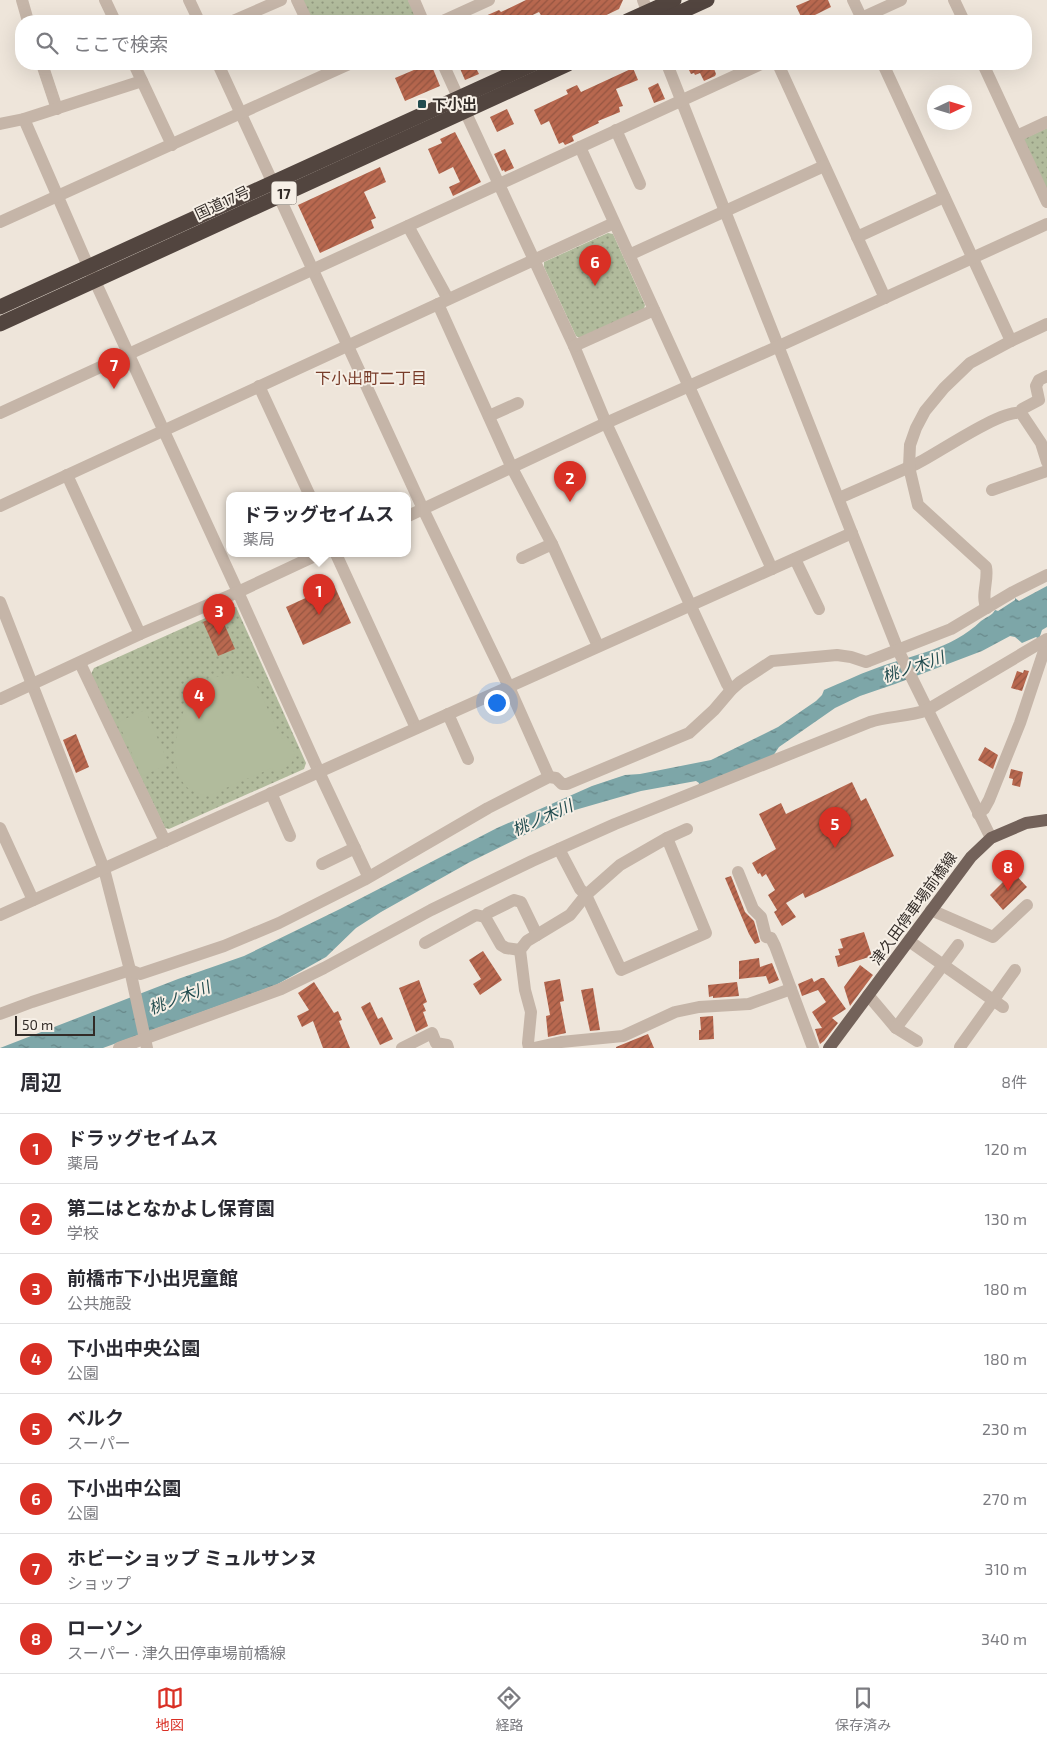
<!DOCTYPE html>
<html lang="ja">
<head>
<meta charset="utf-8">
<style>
	body { margin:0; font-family:"Exo 2","Noto Sans JP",sans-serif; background:#f2f2f3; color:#2b2b33 }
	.compass { position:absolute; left:927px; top:85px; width:45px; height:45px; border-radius:50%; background:#fff; box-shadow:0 5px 20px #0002; rotate:86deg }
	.scale { position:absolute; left:15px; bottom:12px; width:80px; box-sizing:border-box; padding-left:5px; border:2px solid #322b27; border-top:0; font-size:14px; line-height:18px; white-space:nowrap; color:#322b27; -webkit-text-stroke:4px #f6efe6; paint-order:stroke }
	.you { position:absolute; left:496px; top:702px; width:18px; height:18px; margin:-12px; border:4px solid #fff; border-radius:50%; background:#1a73e8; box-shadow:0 0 0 8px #1a73e833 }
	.badge { display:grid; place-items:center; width:32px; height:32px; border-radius:50%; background:#d93025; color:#fff; font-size:16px; font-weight:700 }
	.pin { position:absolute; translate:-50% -41px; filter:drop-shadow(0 1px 2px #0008) }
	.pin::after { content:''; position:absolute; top:26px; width:18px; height:15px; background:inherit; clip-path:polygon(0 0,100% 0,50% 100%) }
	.popup { position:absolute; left:226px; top:492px; width:185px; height:65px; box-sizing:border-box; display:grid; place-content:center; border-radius:10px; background:#fff; filter:drop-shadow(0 1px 4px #0005); font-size:16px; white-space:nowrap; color:#7c7c81 }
	.popup b { font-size:19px; color:#2b2b33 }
	.popup::after { content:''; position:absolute; left:50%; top:100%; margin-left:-10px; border:10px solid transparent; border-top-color:#fff }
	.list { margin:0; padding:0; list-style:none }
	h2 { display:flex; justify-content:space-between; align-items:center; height:65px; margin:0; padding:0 20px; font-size:21px }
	h2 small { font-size:16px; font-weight:400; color:#7c7c81 }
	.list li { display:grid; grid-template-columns:32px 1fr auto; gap:15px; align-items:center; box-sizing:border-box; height:70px; padding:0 20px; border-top:1px solid #e1e1e2 }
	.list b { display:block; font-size:19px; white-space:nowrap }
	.list p { margin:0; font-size:16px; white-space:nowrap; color:#7c7c81 }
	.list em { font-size:16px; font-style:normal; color:#7c7c81 }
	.icon { flex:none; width:28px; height:28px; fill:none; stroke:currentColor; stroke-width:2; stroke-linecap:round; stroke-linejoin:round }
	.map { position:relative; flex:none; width:1047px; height:1048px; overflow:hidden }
	.search { position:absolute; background:#fff; box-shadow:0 5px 20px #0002; left:15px; right:15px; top:15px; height:55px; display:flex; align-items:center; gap:12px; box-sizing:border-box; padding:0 18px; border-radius:20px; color:#7c7c81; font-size:19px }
	.sheet { height:625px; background:#fff }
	nav { display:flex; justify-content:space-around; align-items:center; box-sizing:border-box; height:70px; border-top:1px solid #e1e1e2; background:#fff; font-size:14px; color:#7c7c81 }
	nav a { display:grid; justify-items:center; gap:2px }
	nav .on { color:#d93025 }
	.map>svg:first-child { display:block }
	.grass { fill:url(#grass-dots) }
	.garden { fill:#b1bb9c }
	.water { fill:url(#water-ripples) }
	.building { fill:url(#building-hatch) }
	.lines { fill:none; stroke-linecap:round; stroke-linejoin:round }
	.minor { stroke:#c5b5a8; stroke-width:12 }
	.major { stroke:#73625a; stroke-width:12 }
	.highway { stroke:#52453f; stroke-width:15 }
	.poi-dot { fill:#224c4f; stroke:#f6efe6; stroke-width:2 }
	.labels { text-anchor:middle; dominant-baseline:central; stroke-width:4; stroke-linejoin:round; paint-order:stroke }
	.shield { fill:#f6efe6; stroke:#6d6660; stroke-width:1 }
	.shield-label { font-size:14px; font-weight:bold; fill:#322b27 }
	.poi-label { font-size:15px; font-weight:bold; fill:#322b27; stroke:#f6efe6; text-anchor:start }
	.street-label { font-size:15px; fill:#322b27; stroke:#f6efe6 }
	.neighbourhood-label { font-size:16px; fill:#783c2a; stroke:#f6efe6 }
	.water-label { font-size:16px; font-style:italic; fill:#224c4f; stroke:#f6efe6 }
</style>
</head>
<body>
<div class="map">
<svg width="1047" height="1048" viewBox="0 0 1047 1048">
	<defs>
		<pattern id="grass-dots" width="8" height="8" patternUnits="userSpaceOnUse" patternTransform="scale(1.25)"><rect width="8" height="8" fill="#b1bb9c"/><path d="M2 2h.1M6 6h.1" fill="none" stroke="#91987f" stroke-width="1.8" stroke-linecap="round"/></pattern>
		<pattern id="water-ripples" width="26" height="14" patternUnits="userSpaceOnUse" patternTransform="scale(1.25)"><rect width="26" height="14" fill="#7da6a8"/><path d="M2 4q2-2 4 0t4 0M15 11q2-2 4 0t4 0" fill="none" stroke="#678789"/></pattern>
		<pattern id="building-hatch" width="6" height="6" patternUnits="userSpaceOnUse" patternTransform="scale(1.25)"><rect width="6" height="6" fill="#b8684f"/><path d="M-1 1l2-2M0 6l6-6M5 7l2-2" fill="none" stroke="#965642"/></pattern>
	</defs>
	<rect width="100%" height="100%" fill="#eee5da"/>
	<g class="grass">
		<path d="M302,0H408L418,21H312Z"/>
		<path d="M1047,128V191L1023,139Z"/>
		<path d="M608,233L613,234L645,305L644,309L582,339L576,336L544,267V262Z"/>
		<path d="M230,607H236L306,763L304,769L169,829L165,828L91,674L94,668Z"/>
	</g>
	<g class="garden">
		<path d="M234,675L249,678L255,682L282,739L287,737L295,754L291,764L276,773L272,768C257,775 241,781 226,788C221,791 214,795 208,795C205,796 200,794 197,793C158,780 178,696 207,680C215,676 225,676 234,675Z"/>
		<path d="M145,710L169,764L142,776L118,722Z"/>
	</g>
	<path class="water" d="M1047,586V627L1042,630L1039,639L1036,637L1022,643L1015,637L1010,636L982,651L895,684L860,696L835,708L779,747L773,756L698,787L699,783L696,781L641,791L575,810L470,862L381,912L356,928L326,957L276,985L103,1048H0L178,979L244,956L340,909L497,828L592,786L625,775L640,774L711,760L778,727L816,701L822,695L824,690C841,683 857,675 874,669C911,655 951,650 981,621C986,617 992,616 995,610L998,611L1015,600V598L1019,601Z"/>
	<g class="building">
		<path d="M526,0H623L619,9L594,21H561L558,16L542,17L539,12L520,21H474L499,10L501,12Z"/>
		<path d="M810,0H828L831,7L803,21L796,6Z"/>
		<path d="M428,64H431L440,86L405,101L395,78Z"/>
		<path d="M458,64H474L479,74L465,80Z"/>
		<path d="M686,64H719L713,66L716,74L715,76L704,81L700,73L695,75L694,73L691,74Z"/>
		<path d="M633,68L638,80L616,89L623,106L619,107L620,112L598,121L599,123L572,136L574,141L565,145L563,142L559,144L549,121L541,125L534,110L568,94L566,90L577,85L581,92Z"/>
		<path d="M658,83L665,99L654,103L648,88Z"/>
		<path d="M507,109L514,124L497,132L490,117Z"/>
		<path d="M455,132L481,182L453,196L449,187L460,182L453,167L439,174L428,149L442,143L440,139Z"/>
		<path d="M505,149L514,168L505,172L504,170L502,171L494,154Z"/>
		<path d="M380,167L386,182L364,192L376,218L371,220L374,228L320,253L298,205Z"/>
		<path d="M334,585L351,623L303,645L286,607Z"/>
		<path d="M220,614L235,649L218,656L203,622Z"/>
		<path d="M1024,670L1029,671L1022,691L1011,688L1017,671L1023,673Z"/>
		<path d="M76,734L89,767L76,773L63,740Z"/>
		<path d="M985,747L998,755L993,769L978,760Z"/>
		<path d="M1011,769L1023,772L1020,787L1012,785L1013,779L1009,778Z"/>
		<path d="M852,782L861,801L866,798L894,856L805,898L803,893L786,903L796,917L782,926L774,912L777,910L768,895L775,890L766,874L762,877L760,873L758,874L752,863L776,849L759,814L781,803L786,814Z"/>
		<path d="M1013,872L1027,887L1003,910L990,895Z"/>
		<path d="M731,876L745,912L754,921L760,942L755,944L749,934L725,878Z"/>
		<path d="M864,932L872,956L838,967L835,956L840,955L838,949L843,948L840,939Z"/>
		<path d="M483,951L502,980L480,995L473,984L481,979L469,960Z"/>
		<path d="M759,958L760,967L772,963L779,980L769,984L766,976L739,979V961Z"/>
		<path d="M860,965L873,975L850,1006L844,987Z"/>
		<path d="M812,978L814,982L821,978H824L846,1009L832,1018L838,1023L824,1041L820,1044L815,1029L822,1028L812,1012L826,1002L818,990L802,996L798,984Z"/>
		<path d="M560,979L564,1001L560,1002L566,1033L548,1037L546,1016L550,1015L544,982Z"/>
		<path d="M419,980L427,1002L423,1004L426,1011L423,1012L428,1026L416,1032L399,988Z"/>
		<path d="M314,982L334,1013L338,1011L342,1020L339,1021L350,1048H323L313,1021L302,1027L297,1016L309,1010L298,993Z"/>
		<path d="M737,982L739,996L713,998V996L709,997L708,985Z"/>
		<path d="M593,988L600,1030L590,1031L581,990Z"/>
		<path d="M370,1002L378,1019L382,1017L393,1039L380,1045L361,1007Z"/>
		<path d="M713,1016L714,1039L699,1040V1030H701L700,1017Z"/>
		<path d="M648,1034L654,1048H616V1047Z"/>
	</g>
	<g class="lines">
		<g class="minor">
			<path d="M22,0L28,21"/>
			<path d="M105,0L115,21"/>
			<path d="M189,0L199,21"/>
			<path d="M297,0L307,21"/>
			<path d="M414,0L423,21"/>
			<path d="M643,0L651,21"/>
			<path d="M853,0L863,21"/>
			<path d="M954,0L964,21"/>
			<path d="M233,21L281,0"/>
			<path d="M443,21L489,0"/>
			<path d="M855,21L901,0"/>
			<path d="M42,64L57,109"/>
			<path d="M134,64L172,145"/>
			<path d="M218,64L423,509L509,687L549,777"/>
			<path d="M443,64L458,97"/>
			<path d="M667,64L898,650L991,838"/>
			<path d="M778,64L885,298"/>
			<path d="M883,64L1011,341"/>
			<path d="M983,64L1047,202"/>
			<path d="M465,111L574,346L606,423L727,684L731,690"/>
			<path d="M24,119L88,266L238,592L319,772L368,876"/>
			<path d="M0,124L24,119L142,81"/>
			<path d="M616,130L640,184"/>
			<path d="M1017,136L1047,122"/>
			<path d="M580,147L772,569"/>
			<path d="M0,222L349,64"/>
			<path d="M408,226L448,299"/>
			<path d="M857,237L944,197"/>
			<path d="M629,255L824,166"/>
			<path d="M438,304L512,468L552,544L598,646"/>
			<path d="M574,346L654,310"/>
			<path d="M259,386L310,496"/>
			<path d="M0,413L761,64"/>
			<path d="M1021,413L1022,409L1039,400L1036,386L1039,380L1047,376"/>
			<path d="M489,416L518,403"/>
			<path d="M67,475L140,634"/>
			<path d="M992,490L1047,471"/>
			<path d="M839,498C864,487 890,476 916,464C937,454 1001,409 1021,413L1041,443L1047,462"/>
			<path d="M0,506L614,223"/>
			<path d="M408,516L606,423L779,346L1047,224"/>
			<path d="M336,554L416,728"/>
			<path d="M522,558L552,544"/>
			<path d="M795,559L819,609"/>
			<path d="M0,602L104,869L130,970L147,1048"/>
			<path d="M987,608C980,597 989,580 986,567L918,505L909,467L910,445L916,428L925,411L944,388L970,363L1011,341L1047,324"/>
			<path d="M80,663L165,841"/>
			<path d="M0,699L140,634L238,592L319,554"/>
			<path d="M448,714L468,759"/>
			<path d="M271,793L290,836"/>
			<path d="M978,814L984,809L989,800L1020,723L1047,642"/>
			<path d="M0,828L33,900"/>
			<path d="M559,849L580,889L586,895L621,970L706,933L667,838"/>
			<path d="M322,864L355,848"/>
			<path d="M738,872L753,909L761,917L766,937L771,938L775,946L813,1048"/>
			<path d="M931,910L993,937L1027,905"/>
			<path d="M0,915L852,533"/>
			<path d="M485,917L488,913L514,900L521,902L537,935"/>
			<path d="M909,941L1003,1007"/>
			<path d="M425,943L476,915L485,917L501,945L506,948L520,950"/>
			<path d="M868,995L896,1028L917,1041"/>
			<path d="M0,1014L32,1002L130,970L140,974L224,946L279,923L364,880L488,808L549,777L556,778L562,784H567L689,733L714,710L731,690L740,682L772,661L837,655L851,657L866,662L869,661L951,629L1013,592L1047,575"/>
			<path d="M896,1028L958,945"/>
			<path d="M960,1047L1015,970"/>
			<path d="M119,1048L281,989L324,968L431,910L532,861L615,824L870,722C888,716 908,717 927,710L1047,639"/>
			<path d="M402,1048L432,1033L436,1043L447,1045L448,1048"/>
			<path d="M529,1048L528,1043L531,1012L525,990L520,950L527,941L570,915L586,895L620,865L667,838L687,829"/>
			<path d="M534,1048L561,1042L623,1036L675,1012L699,1007L749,1004L791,989"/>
		</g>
		<path class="major" d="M829,1048L971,857L991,838L1026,823L1047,820"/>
		<g class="highway">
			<path d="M627,21L674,0"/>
			<path d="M661,21L707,0"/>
			<path d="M0,307L533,64"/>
			<path d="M0,324L568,64"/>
		</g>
	</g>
	<rect class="poi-dot" x="417" y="99" width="10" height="10" rx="2.5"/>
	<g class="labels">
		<rect class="shield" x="271.5" y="181.5" width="25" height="23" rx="4"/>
		<g class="shield-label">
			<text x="284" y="193">17</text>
		</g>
		<g class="poi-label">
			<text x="432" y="104">下小出</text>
		</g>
		<g class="street-label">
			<text transform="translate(222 202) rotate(-25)">国道17号</text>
			<text transform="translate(913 908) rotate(-54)">津久田停車場前橋線</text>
		</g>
		<g class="neighbourhood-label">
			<text x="371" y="377">下小出町二丁目</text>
		</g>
		<g class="water-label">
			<text transform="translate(913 666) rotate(-19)">桃ノ木川</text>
			<text transform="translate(542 817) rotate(-24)">桃ノ木川</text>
			<text transform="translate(179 997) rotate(-21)">桃ノ木川</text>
		</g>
	</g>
</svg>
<svg class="compass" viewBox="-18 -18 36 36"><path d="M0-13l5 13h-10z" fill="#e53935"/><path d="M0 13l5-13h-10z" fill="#7c7c81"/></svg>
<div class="scale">50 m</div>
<div class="you"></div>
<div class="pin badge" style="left:319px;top:615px">1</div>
<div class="popup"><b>ドラッグセイムス</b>薬局</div>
<div class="pin badge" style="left:570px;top:502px">2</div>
<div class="pin badge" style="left:219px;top:635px">3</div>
<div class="pin badge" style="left:199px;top:719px">4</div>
<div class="pin badge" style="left:835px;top:848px">5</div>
<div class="pin badge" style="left:595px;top:286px">6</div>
<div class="pin badge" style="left:114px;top:389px">7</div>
<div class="pin badge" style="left:1008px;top:891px">8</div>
<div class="search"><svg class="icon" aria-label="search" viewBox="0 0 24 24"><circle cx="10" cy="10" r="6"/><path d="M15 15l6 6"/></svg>ここで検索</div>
</div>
<section class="sheet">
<h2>周辺<small>8件</small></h2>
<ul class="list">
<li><span class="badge">1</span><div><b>ドラッグセイムス</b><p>薬局</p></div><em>120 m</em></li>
<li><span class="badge">2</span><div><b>第二はとなかよし保育園</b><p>学校</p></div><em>130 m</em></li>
<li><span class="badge">3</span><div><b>前橋市下小出児童館</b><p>公共施設</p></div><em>180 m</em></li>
<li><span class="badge">4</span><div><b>下小出中央公園</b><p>公園</p></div><em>180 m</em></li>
<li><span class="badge">5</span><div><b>ベルク</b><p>スーパー</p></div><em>230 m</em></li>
<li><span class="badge">6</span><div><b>下小出中公園</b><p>公園</p></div><em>270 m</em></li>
<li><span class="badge">7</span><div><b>ホビーショップ ミュルサンヌ</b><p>ショップ</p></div><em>310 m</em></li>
<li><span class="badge">8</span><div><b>ローソン</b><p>スーパー · 津久田停車場前橋線</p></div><em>340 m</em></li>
</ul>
</section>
<nav>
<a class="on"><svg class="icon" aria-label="map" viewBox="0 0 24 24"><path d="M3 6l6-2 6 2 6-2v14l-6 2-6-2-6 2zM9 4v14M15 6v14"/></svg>地図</a>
<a><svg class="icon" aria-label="directions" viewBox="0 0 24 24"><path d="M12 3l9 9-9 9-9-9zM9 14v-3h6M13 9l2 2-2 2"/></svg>経路</a>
<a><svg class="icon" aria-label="saved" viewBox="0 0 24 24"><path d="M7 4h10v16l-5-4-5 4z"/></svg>保存済み</a>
</nav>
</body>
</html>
